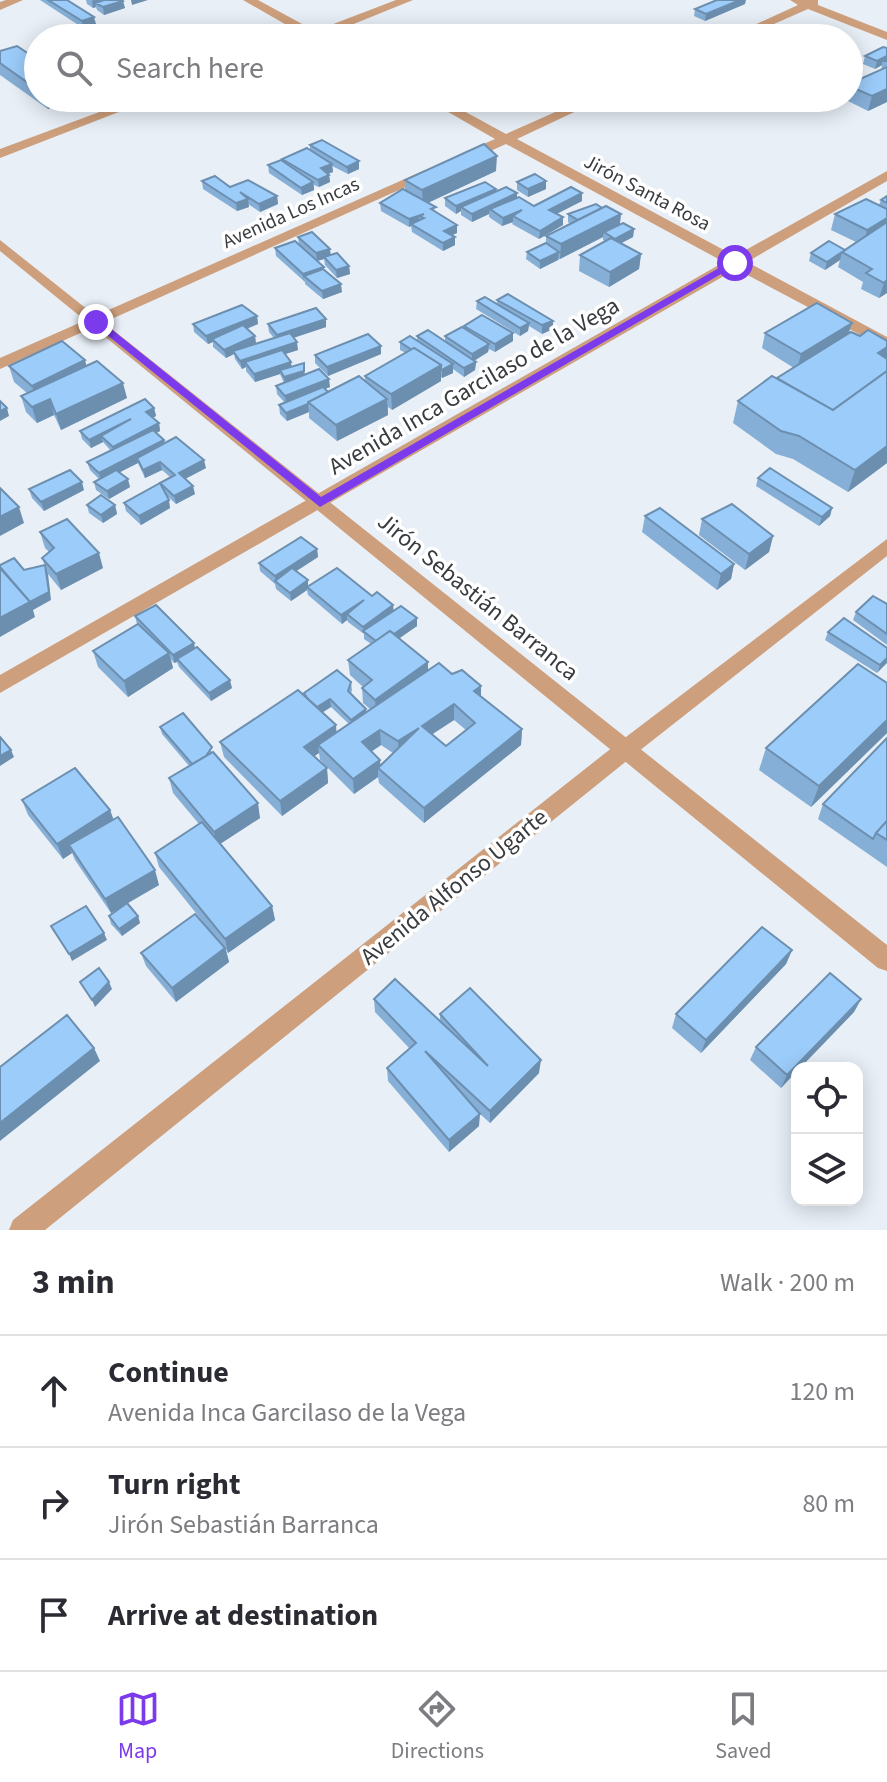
<!DOCTYPE html>
<html lang="en">
<head>
<meta charset="utf-8">
<style>
	body { margin:0; font-family:"Source Sans 3",sans-serif; background:#f7f7f7; color:#2b2b33 }
	.controls { position:absolute; right:24px; bottom:24px; display:grid; overflow:hidden; border-radius:16px; box-shadow:0 4px 20px #0003 }
	.controls button { width:72px; height:72px; display:grid; place-items:center; padding:0; border:0; border-bottom:2px solid #e1e1e2; background:#fff; color:#2b2b33; font:40px sans-serif }
	.stop { position:absolute; width:24px; height:24px; margin:-18px; border:6px solid #7c3aed; border-radius:50%; background:#fff }
	.stop.end { background:#7c3aed; border-color:#fff; box-shadow:0 2px 8px #0008 }
	.list { margin:0; padding:0; list-style:none }
	h2 { display:flex; justify-content:space-between; align-items:center; height:104px; margin:0; padding:0 32px; font-size:34px }
	h2 small { font-size:26px; font-weight:400; color:#7c7c81 }
	.list li { display:grid; grid-template-columns:52px 1fr auto; gap:24px; align-items:center; box-sizing:border-box; height:112px; padding:0 32px; border-top:2px solid #e1e1e2 }
	.list b { display:block; font-size:30px; white-space:nowrap }
	.list p { margin:0; font-size:26px; white-space:nowrap; color:#7c7c81 }
	.list em { font-size:26px; font-style:normal; color:#7c7c81 }
	.icon { flex:none; width:44px; height:44px; fill:none; stroke:currentColor; stroke-width:2; stroke-linecap:round; stroke-linejoin:round }
	.map { position:relative; flex:none; width:887px; height:1230px; overflow:hidden }
	.search { position:absolute; background:#fff; box-shadow:0 4px 20px #0003; left:24px; right:24px; top:24px; height:88px; display:flex; align-items:center; gap:20px; box-sizing:border-box; padding:0 28px; border-radius:44px; color:#7c7c81; font-size:30px }
	.sheet { height:440px; background:#fff }
	nav { display:flex; justify-content:space-around; align-items:center; box-sizing:border-box; height:112px; border-top:2px solid #e1e1e2; background:#fff; font-size:22px; color:#7c7c81 }
	nav a { display:grid; justify-items:center; gap:4px }
	nav .on { color:#7c3aed }
	.map>svg:first-child { display:block }
	.lines { fill:none; stroke-linecap:round; stroke-linejoin:round }
	.minor { fill:#cd9f7c; fill-rule:evenodd }
	.tertiary { fill:#cd9f7c; fill-rule:evenodd }
	.wall { fill:#86afd7; fill-rule:evenodd }
	.shaded-wall { fill:#6d8faf }
	.building { fill:#9cccfa; stroke:#6d8faf; stroke-width:2; fill-rule:evenodd }
	.route { fill:#7c3aed }
	.labels { text-anchor:middle; dominant-baseline:central; stroke-width:7; stroke-linejoin:round; paint-order:stroke }
	.far-street-label { font-size:20px; fill:#393c3f; stroke:#fff }
	.street-label { font-size:24px; fill:#393c3f; stroke:#fff }
</style>
</head>
<body>
<div class="map">
<svg width="887" height="1230" viewBox="0 0 887 1230">
	<rect width="100%" height="100%" fill="#e8eff7"/>
	<g class="lines">
		<g class="minor">
			<path d="M6,0H23L0,10V2Z"/>
			<path d="M243,0H258L315,31L396,0H413L324,36L325,38H301L304,35Z"/>
			<path d="M790,0H818V5L887,32V40L808,9L742,38H726L798,5Z"/>
			<path d="M137,98H155L0,158V149Z"/>
			<path d="M424,98H440L506,134L587,98H604L517,139L735,256L887,171V181L747,262L887,337V349L736,269L0,693V675L724,262L506,144L468,161H458V155L495,139Z"/>
			<path d="M425,170L437,173L0,369V358Z"/>
			<path d="M887,539V556L634,755L45,1230H9L13,1220L618,743Z"/>
		</g>
		<path class="tertiary" d="M0,240L887,945V971L878,968L0,251Z"/>
	</g>
	<g class="wall">
		<path d="M40,0H67L96,24L83,28Z"/>
		<path d="M86,0H122L125,8L104,15L97,10L96,7L93,8L87,4Z"/>
		<path d="M745,4L705,21L694,16L695,9Z"/>
		<path d="M887,48V102L868,111L844,99V98H849V84L881,70L882,65L875,69L863,64L865,56Z"/>
		<path d="M0,51L38,60V98L76,99L48,109L0,75Z"/>
		<path d="M310,145L359,169L348,174L332,166L333,172L328,174L329,175L330,182L319,187L314,185V190L302,195L269,173L268,165L282,161V159L310,150Z"/>
		<path d="M496,171L428,203L457,233L451,235L455,245L443,251L412,232L411,226L409,227L381,211L380,203L405,190V180Z"/>
		<path d="M202,181L277,196L278,204L260,212L248,204L249,207L237,211L203,189Z"/>
		<path d="M546,181V189L528,197L517,190V182Z"/>
		<path d="M496,192L517,198L534,206L582,193V201L557,214L563,225L539,239L512,224L513,222L502,226L489,217V214L472,222L461,215V211L456,214L445,206V198Z"/>
		<path d="M887,196V293L879,298L861,289L863,282L838,267L840,260L825,270L809,261L811,253L845,250L856,242L831,230L835,214L879,205L881,200Z"/>
		<path d="M602,208L621,214L620,224L634,229L633,237L621,243L641,254L639,269L609,287L579,271L580,255L605,241L603,240V237L540,269L526,259L527,252L546,243V236L570,224L568,222V214Z"/>
		<path d="M298,237L330,249V255L349,266L350,274L337,278L325,265L324,259L317,261L342,292L323,299L305,284V282L276,256L275,248L299,245Z"/>
		<path d="M497,300L553,329L542,334L529,326L528,331L520,336L476,309L477,301L497,304Z"/>
		<path d="M257,316L258,324L247,329L255,336L256,344L274,338L269,332L268,324L326,327L293,338L298,350L285,354L292,367L330,387L325,389L328,392L365,381V376L406,353L400,350V342L417,341V336L445,341V336L464,328V326L513,341L495,352L489,349L488,352L474,361L476,362L475,370L464,377L453,369V373L442,378L441,377V381L392,410L388,407V415L337,441L309,418V412L287,421L280,414L279,405L285,403L277,394L276,386L284,383L280,374L255,382L246,371V367L242,369L235,359L234,354L226,358L213,347V342L208,344L194,332L193,324Z"/>
		<path d="M765,333H849L887,341V463L848,492L793,459L776,454L733,423L738,401L794,368L762,348Z"/>
		<path d="M381,354L328,376L315,363V355Z"/>
		<path d="M9,366H87L127,398L61,430L54,415L37,423L26,412L21,396L27,393L14,382Z"/>
		<path d="M154,408L156,416L152,418L159,423L160,431L156,433L164,440L165,443L206,468L185,479L195,494L176,504L166,495L170,508L141,525L126,511L124,503L170,477L162,470L145,478L138,463L119,472L130,487L109,499L96,490L94,482L99,479L90,470L87,462L111,451L103,442L91,448L82,439L80,431Z"/>
		<path d="M758,478L832,508L830,516L819,526L756,486Z"/>
		<path d="M29,489L84,490L44,511L32,498Z"/>
		<path d="M87,505H115L117,514L103,523L89,513Z"/>
		<path d="M645,516L734,564L731,579L717,590L642,532Z"/>
		<path d="M702,519L773,536L769,552L745,570L699,535Z"/>
		<path d="M40,532L103,568L61,590L48,574L42,558L49,552L45,548Z"/>
		<path d="M317,549L318,557L296,571L308,586L372,596L417,626L399,638L428,670L481,696L522,729L521,745L424,823L379,783L378,777L354,794L320,760L319,753L314,756L327,768L328,783L282,816L224,757L220,742L305,696L304,693L351,682L352,690L351,694L366,709V712L370,709L363,703L362,688L363,687L350,675L348,660L371,644L364,639V634L348,622L347,620L342,624L308,595L307,590L291,601L276,589L275,584L260,571L259,563ZM331,707L349,724L337,732L322,712ZM454,720L466,730L446,746L432,734ZM381,745L393,753L380,765L371,752Z"/>
		<path d="M887,604V645L853,620L856,612Z"/>
		<path d="M135,616L194,643L195,648L232,688L211,701L179,667L177,662L174,663L171,659L173,668L128,697L98,667L93,651L137,624Z"/>
		<path d="M828,632L887,648L877,673L825,640Z"/>
		<path d="M887,683V733L811,807L759,770L766,748Z"/>
		<path d="M160,727L213,752L260,818L220,844L272,906L275,920L228,953L226,949L229,962L176,1002L146,966L141,953L216,938L159,867L155,853L199,824L173,793L169,778L189,766L162,734Z"/>
		<path d="M887,738V867L818,819L823,804Z"/>
		<path d="M22,800L110,810L114,820L159,885L127,903L138,916L140,923L122,936L111,924L109,916L122,907L111,913L75,860L72,853L63,859L28,815Z"/>
		<path d="M792,950L786,964L701,1053L672,1028L676,1014Z"/>
		<path d="M374,999L440,1020V1014L539,1073L490,1123L479,1113V1126L449,1152L388,1081L387,1068L410,1049L375,1012Z"/>
		<path d="M861,999L854,1012L800,1068H797V1071L781,1088L750,1060L756,1047Z"/>
	</g>
	<g class="shaded-wall">
		<path d="M94,0H116L95,3L96,7L93,8L92,1Z"/>
		<path d="M131,0H148L132,5Z"/>
		<path d="M740,0H746L745,4L705,21L706,14Z"/>
		<path d="M123,1L125,8L104,15L103,7Z"/>
		<path d="M94,17L96,24L83,28L82,21Z"/>
		<path d="M887,56V62H882V65L875,69L877,61Z"/>
		<path d="M887,89V102L868,111L872,96Z"/>
		<path d="M45,98H76V99L48,109Z"/>
		<path d="M497,156L496,171L423,205L422,190Z"/>
		<path d="M359,161V169L348,174L347,167Z"/>
		<path d="M332,164L333,172L321,176V168Z"/>
		<path d="M329,175L330,182L319,187L318,180Z"/>
		<path d="M546,181V189L528,197V189Z"/>
		<path d="M313,182L314,190L302,195L301,188Z"/>
		<path d="M496,189V197L461,207V211L456,214V206Z"/>
		<path d="M517,193V201L490,209L489,214L472,222V214Z"/>
		<path d="M582,193V201L548,218L549,210Z"/>
		<path d="M277,196L278,204L260,212L259,204Z"/>
		<path d="M248,199L249,207L237,211L236,203Z"/>
		<path d="M522,210L513,216V222L502,226L503,218Z"/>
		<path d="M621,214L619,229L604,232L603,237L560,259L561,244Z"/>
		<path d="M419,216V223L411,224V226L409,227V219Z"/>
		<path d="M563,217V225L539,239L540,231Z"/>
		<path d="M887,218V231L863,246L867,230Z"/>
		<path d="M457,225V233L444,239V231Z"/>
		<path d="M634,229L633,237L614,247L615,239Z"/>
		<path d="M455,237V245L443,251V243Z"/>
		<path d="M330,249L331,257L317,261L316,253Z"/>
		<path d="M559,252L558,260L540,269V261Z"/>
		<path d="M842,253L840,260L825,270L827,262Z"/>
		<path d="M641,254L639,269L609,287L610,272Z"/>
		<path d="M349,266L350,274L337,278L336,270Z"/>
		<path d="M324,267V275L304,276V282L303,274Z"/>
		<path d="M887,280V293L879,298L884,283Z"/>
		<path d="M341,284L342,292L323,299L322,291Z"/>
		<path d="M257,316L258,324L215,341L212,339L213,342L208,344L206,336Z"/>
		<path d="M326,319V327L278,343L277,335Z"/>
		<path d="M553,321V329L542,334V325Z"/>
		<path d="M529,323L528,331L520,336V328Z"/>
		<path d="M852,323L847,339L797,369L801,354Z"/>
		<path d="M513,333V341L495,352V344Z"/>
		<path d="M255,336L256,344L233,351L234,354L226,358L224,350Z"/>
		<path d="M297,342L298,350L248,366L245,362L246,367L242,369L240,361Z"/>
		<path d="M489,344L488,352L472,362V354Z"/>
		<path d="M381,346V354L328,376L327,367Z"/>
		<path d="M887,347V360L878,353Z"/>
		<path d="M85,360L89,376L37,402L32,386Z"/>
		<path d="M291,362L292,370H280V374L255,382L254,374Z"/>
		<path d="M476,362L475,370L464,377V368Z"/>
		<path d="M304,363L305,379L285,385L284,377Z"/>
		<path d="M453,364V373L442,378V370Z"/>
		<path d="M441,365V381L392,410L391,394Z"/>
		<path d="M329,379L330,387L286,404L285,396Z"/>
		<path d="M123,383L127,398L61,430L56,414Z"/>
		<path d="M50,399L54,415L37,423L32,407Z"/>
		<path d="M387,399L388,415L337,441L336,425Z"/>
		<path d="M308,404L309,412L287,421L286,413Z"/>
		<path d="M7,408L9,416L0,421V411Z"/>
		<path d="M154,408L156,416L148,420L146,412Z"/>
		<path d="M131,419L101,436L103,442L91,448L89,440Z"/>
		<path d="M159,423L160,431L115,455L113,447Z"/>
		<path d="M164,440L166,449L137,458L138,463L101,482L99,473Z"/>
		<path d="M887,446V463L848,492L855,470Z"/>
		<path d="M204,460L206,468L181,481L179,473Z"/>
		<path d="M160,462L162,470L145,478L143,470Z"/>
		<path d="M128,479L130,487L109,499L107,491Z"/>
		<path d="M82,482L84,490L44,511L41,502Z"/>
		<path d="M193,486L195,494L176,504L174,496Z"/>
		<path d="M169,500L170,508L141,525L139,516Z"/>
		<path d="M115,505L117,514L103,523L101,515Z"/>
		<path d="M19,507L24,523L0,536V517Z"/>
		<path d="M832,508L830,516L819,526L822,517Z"/>
		<path d="M773,536L769,552L745,570L749,554Z"/>
		<path d="M317,549L318,557L278,583L275,581V576Z"/>
		<path d="M99,553L103,568L61,590L56,574Z"/>
		<path d="M734,564L731,579L717,590L721,574Z"/>
		<path d="M45,565L48,574L51,600L33,610L35,617L0,637V618Z"/>
		<path d="M308,580V589L307,587V590L291,601L290,593Z"/>
		<path d="M364,600L347,614V620L342,624L341,615Z"/>
		<path d="M393,605L394,613L364,631L363,627Z"/>
		<path d="M417,618V626L380,652L379,644Z"/>
		<path d="M194,643L195,651L177,659V662L174,663L173,655Z"/>
		<path d="M169,653L173,668L128,697L124,681Z"/>
		<path d="M887,658V663L877,673L880,665Z"/>
		<path d="M428,662V678L376,715L375,700Z"/>
		<path d="M230,680L232,688L211,701L209,693Z"/>
		<path d="M481,686V701L474,691Z"/>
		<path d="M330,699L331,707L314,718L313,710Z"/>
		<path d="M454,704V720L422,741V726Z"/>
		<path d="M366,709L367,717L352,727L351,720Z"/>
		<path d="M887,720V733L811,807L819,786Z"/>
		<path d="M336,725L337,740L318,745L319,753L306,762L304,747Z"/>
		<path d="M419,728L399,756L398,741Z"/>
		<path d="M522,729L521,745L424,823V808Z"/>
		<path d="M380,730L381,745L363,757L362,742Z"/>
		<path d="M11,750L14,757L0,766V756Z"/>
		<path d="M380,760L381,770L378,768V777L354,794L353,779Z"/>
		<path d="M327,768L328,783L282,816L280,801Z"/>
		<path d="M258,803L260,818L217,846L214,832Z"/>
		<path d="M110,810L115,825L69,845L72,853L63,859L57,844Z"/>
		<path d="M155,870L159,885L111,913L105,899Z"/>
		<path d="M272,906L275,920L228,953L225,939Z"/>
		<path d="M138,916L140,923L122,936L119,929Z"/>
		<path d="M104,933L107,940L72,961L69,954Z"/>
		<path d="M225,948L229,962L176,1002L172,988Z"/>
		<path d="M792,950L786,964L701,1053L706,1040Z"/>
		<path d="M109,982L112,989L95,1007L92,1000Z"/>
		<path d="M861,999L854,1012L800,1068H797V1071L781,1088L787,1075Z"/>
		<path d="M94,1048L100,1061L0,1141V1123Z"/>
		<path d="M541,1060L539,1073L490,1123V1111Z"/>
		<path d="M480,1114L479,1126L449,1152V1140Z"/>
	</g>
	<g class="building">
		<path d="M48,0H67L94,17L82,21Z"/>
		<path d="M104,0H122L123,1L103,7L95,3Z"/>
		<path d="M717,0H740L706,14L695,9Z"/>
		<path d="M17,46L38,60V90L0,63V51Z"/>
		<path d="M883,47L887,48V56L877,61L865,56Z"/>
		<path d="M887,67V89L872,96L849,86V84Z"/>
		<path d="M322,140L359,161L347,167L310,145Z"/>
		<path d="M484,144L497,156L422,190L405,180Z"/>
		<path d="M307,148L332,164L321,168L329,175L318,180L282,159Z"/>
		<path d="M281,160L313,182L301,188L268,165Z"/>
		<path d="M535,174L546,181L528,189L517,182Z"/>
		<path d="M215,176L230,187L248,180L277,196L259,204L240,192L248,199L236,203L202,181Z"/>
		<path d="M485,182L496,189L456,206L445,198Z"/>
		<path d="M506,187L517,193L472,214L461,207Z"/>
		<path d="M571,187L582,193L549,210L563,217L540,231L513,216L522,210L503,218L490,209L519,197L534,206Z"/>
		<path d="M403,189L436,207L431,209L457,225L444,231L455,237L443,243L411,224L424,218L419,216L424,214L409,219L380,203Z"/>
		<path d="M887,196V203L881,200Z"/>
		<path d="M866,199L887,209V218L867,230L835,214Z"/>
		<path d="M596,204L602,208L578,220L568,214Z"/>
		<path d="M606,206L621,214L561,244L546,236Z"/>
		<path d="M887,222V280L884,283L866,273L872,269L842,252Z"/>
		<path d="M623,223L634,229L615,239L604,232Z"/>
		<path d="M312,232L330,249L316,253L298,237Z"/>
		<path d="M611,238L641,254L610,272L580,255Z"/>
		<path d="M295,241L324,267L303,274L275,248Z"/>
		<path d="M829,241L845,250L827,262L811,253Z"/>
		<path d="M546,243L559,252L540,261L527,252Z"/>
		<path d="M337,253L349,266L336,270L324,257Z"/>
		<path d="M323,269L341,284L322,291L304,276Z"/>
		<path d="M508,294L553,321L542,325L497,300Z"/>
		<path d="M485,297L529,323L520,328L477,301Z"/>
		<path d="M817,303L852,323L801,354L765,333Z"/>
		<path d="M242,305L257,316L206,336L193,324Z"/>
		<path d="M316,308L326,319L277,335L268,324Z"/>
		<path d="M482,315L513,333L495,344L464,326Z"/>
		<path d="M243,325L255,336L224,350L212,339Z"/>
		<path d="M462,327L489,344L472,354L445,336Z"/>
		<path d="M428,330L476,362L464,368L417,336Z"/>
		<path d="M868,330L887,341V347L878,353L887,359V371L833,410L777,378L851,332L860,336Z"/>
		<path d="M290,333L297,342L240,361L233,351Z"/>
		<path d="M368,334L381,346L327,367L315,355Z"/>
		<path d="M410,336L453,364L442,370L441,369V365L414,348L412,350L400,342Z"/>
		<path d="M62,341L85,360L32,386L9,366Z"/>
		<path d="M414,348L441,365L391,394L365,376Z"/>
		<path d="M282,350L291,362L254,374L245,362Z"/>
		<path d="M97,361L123,383L56,414L50,399L32,407L21,396Z"/>
		<path d="M304,363V371L284,377L280,370Z"/>
		<path d="M319,369L329,379L285,396L276,386Z"/>
		<path d="M887,371V446L855,470L799,436L781,431L738,401L772,376L833,410Z"/>
		<path d="M359,376L387,399L336,425L308,402Z"/>
		<path d="M323,387L328,392L308,402V404L286,413L279,405Z"/>
		<path d="M145,399L154,408L146,412L159,423L113,447L101,436L131,419L89,440L80,431Z"/>
		<path d="M0,401L7,408L0,411Z"/>
		<path d="M153,430L164,440L99,473L87,462Z"/>
		<path d="M176,437L204,460L179,473L193,486L174,496L160,483L175,475L160,462L143,470L137,458Z"/>
		<path d="M770,468L832,508L822,517L758,478Z"/>
		<path d="M70,470L82,482L41,502L29,489Z"/>
		<path d="M116,470L128,479L107,491L94,482Z"/>
		<path d="M160,483L169,500L139,516L124,503Z"/>
		<path d="M0,488L19,507L0,517Z"/>
		<path d="M101,495L115,505L101,515L87,505Z"/>
		<path d="M732,504L773,536L749,554L702,519Z"/>
		<path d="M660,508L734,564L721,574L645,516Z"/>
		<path d="M67,519L99,553L56,574L42,558L54,548L40,532Z"/>
		<path d="M301,537L317,549L275,576L259,563Z"/>
		<path d="M14,558L24,570L45,565L49,592L30,602L0,567V565Z"/>
		<path d="M0,568L30,602L0,618Z"/>
		<path d="M292,568L308,580L290,593L275,581Z"/>
		<path d="M337,568L372,596L377,592L393,605L363,627L347,614L364,600L341,615L307,587Z"/>
		<path d="M873,596L887,604V634L856,612Z"/>
		<path d="M156,605L194,643L173,655L135,616Z"/>
		<path d="M401,606L417,618L394,634L390,631L376,641L363,631Z"/>
		<path d="M844,618L887,648V658L880,665L828,632Z"/>
		<path d="M138,624L169,653L124,681L93,651Z"/>
		<path d="M390,631L428,662L375,700L362,688L372,680L348,660Z"/>
		<path d="M197,647L230,680L209,693L177,659Z"/>
		<path d="M439,663L452,674L462,670L481,686L474,691L522,729L424,808L378,768L419,728L398,741L380,730L362,742L380,760L353,779L318,745ZM454,704L475,723L446,746L422,726Z"/>
		<path d="M858,664L887,683V720L819,786L766,748Z"/>
		<path d="M337,670L351,682L348,691L366,709L351,720L330,699L317,707L307,698L304,693Z"/>
		<path d="M298,690L336,725L304,747L327,768L280,801L220,742Z"/>
		<path d="M183,713L212,747L206,756L192,764L160,727Z"/>
		<path d="M0,737L11,750L0,756Z"/>
		<path d="M887,738V821L876,833L873,839L823,804Z"/>
		<path d="M213,752L258,803L214,832L169,778Z"/>
		<path d="M75,768L110,810L57,844L22,800Z"/>
		<path d="M118,817L155,870L105,899L69,845Z"/>
		<path d="M887,821V840L876,833Z"/>
		<path d="M202,822L272,906L225,939L155,853Z"/>
		<path d="M127,903L138,916L119,929L109,916Z"/>
		<path d="M86,906L104,933L69,954L51,926Z"/>
		<path d="M195,914L225,948L172,988L141,953Z"/>
		<path d="M762,927L792,950L706,1040L676,1014Z"/>
		<path d="M99,968L109,982L92,1000L80,982Z"/>
		<path d="M830,973L861,999L787,1075L756,1047Z"/>
		<path d="M395,979L488,1066L440,1014L470,988L541,1060L490,1111L425,1051L480,1114L449,1140L387,1068L416,1043L374,999Z"/>
		<path d="M67,1015L94,1048L0,1123V1067Z"/>
	</g>
	<path class="route" d="M731,261L740,263L320,507L91,322L100,320L321,497Z"/>
	<g class="labels">
		<g class="far-street-label">
			<text transform="translate(647 193) rotate(28)">Jirón Santa Rosa</text>
			<text transform="translate(291 213) rotate(-24)">Avenida Los Incas</text>
		</g>
		<g class="street-label">
			<text transform="translate(474 386) rotate(-30)">Avenida Inca Garcilaso de la Vega</text>
			<text transform="translate(478 597) rotate(39)">Jirón Sebastián Barranca</text>
			<text transform="translate(454 887) rotate(-39)">Avenida Alfonso Ugarte</text>
		</g>
	</g>
</svg>
<div class="controls">
<button><svg class="icon" aria-label="locate" viewBox="0 0 24 24"><circle cx="12" cy="12" r="6"/><path d="M12 2v4M12 18v4M2 12h4M18 12h4"/></svg></button>
<button><svg class="icon" aria-label="layers" viewBox="0 0 24 24"><path d="M12 4l9 5-9 5-9-5zM3 14l9 5 9-5"/></svg></button>
</div>
<div class="stop" style="left:735px;top:263px"></div>
<div class="stop end" style="left:96px;top:322px"></div>
<div class="search"><svg class="icon" aria-label="search" viewBox="0 0 24 24"><circle cx="10" cy="10" r="6"/><path d="M15 15l6 6"/></svg>Search here</div>
</div>
<section class="sheet">
<h2>3 min<small>Walk · 200 m</small></h2>
<ul class="list">
<li><svg class="icon" aria-label="ahead" viewBox="0 0 24 24"><path d="M12 20V5M6 11l6-6 6 6"/></svg><div><b>Continue</b><p>Avenida Inca Garcilaso de la Vega</p></div><em>120 m</em></li>
<li><svg class="icon" aria-label="right" viewBox="0 0 24 24"><path d="M7 20v-9h11M14 6l5 5-5 5"/></svg><div><b>Turn right</b><p>Jirón Sebastián Barranca</p></div><em>80 m</em></li>
<li><svg class="icon" aria-label="arrive" viewBox="0 0 24 24"><path d="M6 21V4h12l-3 4 3 4H6"/></svg><div><b>Arrive at destination</b></div></li>
</ul>
</section>
<nav>
<a class="on"><svg class="icon" aria-label="map" viewBox="0 0 24 24"><path d="M3 6l6-2 6 2 6-2v14l-6 2-6-2-6 2zM9 4v14M15 6v14"/></svg>Map</a>
<a><svg class="icon" aria-label="directions" viewBox="0 0 24 24"><path d="M12 3l9 9-9 9-9-9zM9 14v-3h6M13 9l2 2-2 2"/></svg>Directions</a>
<a><svg class="icon" aria-label="saved" viewBox="0 0 24 24"><path d="M7 4h10v16l-5-4-5 4z"/></svg>Saved</a>
</nav>
</body>
</html>
